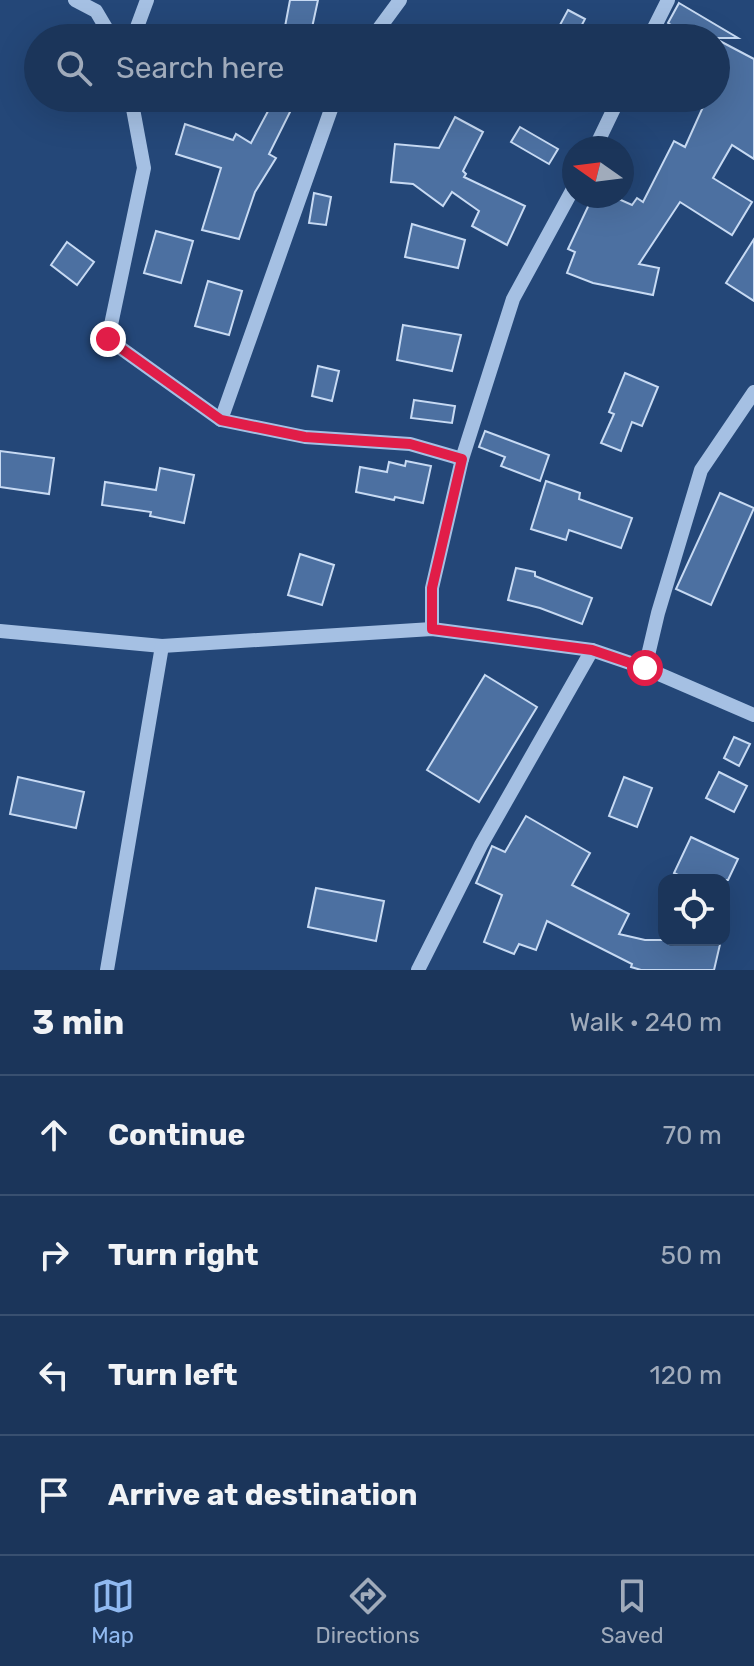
<!DOCTYPE html>
<html lang="en">
<head>
<meta charset="utf-8">
<style>
	body { margin:0; font-family:Rubik,sans-serif; background:#284063; color:#f1f3f6 }
	.controls { position:absolute; right:24px; bottom:24px; display:grid; overflow:hidden; border-radius:16px; box-shadow:0 8px 32px #0002 }
	.controls button { width:72px; height:72px; display:grid; place-items:center; padding:0; border:0; border-bottom:2px solid #395070; background:#1b355a; color:#f1f3f6; font:40px sans-serif }
	.compass { position:absolute; left:562px; top:136px; width:72px; height:72px; border-radius:50%; background:#1b355a; box-shadow:0 8px 32px #0002; rotate:284deg }
	.stop { position:absolute; width:24px; height:24px; margin:-18px; border:6px solid #e11d48; border-radius:50%; background:#fff }
	.stop.end { background:#e11d48; border-color:#fff; box-shadow:0 2px 8px #0008 }
	.list { margin:0; padding:0; list-style:none }
	h2 { display:flex; justify-content:space-between; align-items:center; height:104px; margin:0; padding:0 32px; font-size:34px }
	h2 small { font-size:26px; font-weight:400; color:#a0abbb }
	.list li { display:grid; grid-template-columns:52px 1fr auto; gap:24px; align-items:center; box-sizing:border-box; height:120px; padding:0 32px; border-top:2px solid #395070 }
	.list b { display:block; font-size:30px; white-space:nowrap }
	.list em { font-size:26px; font-style:normal; color:#a0abbb }
	.icon { flex:none; width:44px; height:44px; fill:none; stroke:currentColor; stroke-width:2; stroke-linecap:round; stroke-linejoin:round }
	.map { position:relative; flex:none; width:754px; height:970px; overflow:hidden }
	.search { position:absolute; background:#1b355a; box-shadow:0 8px 32px #0002; left:24px; right:24px; top:24px; height:88px; display:flex; align-items:center; gap:20px; box-sizing:border-box; padding:0 28px; border-radius:44px; color:#a0abbb; font-size:30px }
	.sheet { height:584px; background:#1b355a }
	nav { display:flex; justify-content:space-around; align-items:center; box-sizing:border-box; height:112px; border-top:2px solid #395070; background:#1b355a; font-size:22px; color:#a0abbb }
	nav a { display:grid; justify-items:center; gap:4px }
	nav .on { color:#90b9f0 }
	.map>svg:first-child { display:block }
	.building { fill:#4c70a1; stroke:#c7daf3; stroke-width:2 }
	.lines { fill:none; stroke-linecap:round; stroke-linejoin:round }
	.minor { stroke:#a5c0e3; stroke-width:14 }
	.route { stroke:#e11d48; stroke-width:10 }
</style>
</head>
<body>
<div class="map">
<svg width="754" height="970" viewBox="0 0 754 970">
	<rect width="100%" height="100%" fill="#244778"/>
	<g class="building">
		<path d="M290,0H318L310,37L284,32Z"/>
		<path d="M679,3L738,38H693L668,23Z"/>
		<path d="M568,10L585,19L575,38H553Z"/>
		<path d="M716,39L754,59V159L732,145L713,178L752,202L732,235L680,202L639,264L659,268L653,295L593,283L567,273L575,252L568,249L593,196H612L632,205L637,198L643,202L674,141L685,147L707,98H716Z"/>
		<path d="M275,98H297L269,154L276,158L255,192L239,239L202,230L221,168L176,154L185,124L233,140L236,134L251,143Z"/>
		<path d="M455,117L483,132L463,171L466,174L464,177L525,206L507,245L472,226L479,211L452,192L443,206L413,184L391,182L395,144L439,148Z"/>
		<path d="M520,127L558,149L549,164L511,142Z"/>
		<path d="M314,193L331,197L326,225L309,223Z"/>
		<path d="M412,224L465,240L458,268L405,257Z"/>
		<path d="M156,231L193,241L181,283L144,273Z"/>
		<path d="M754,239V301L726,283Z"/>
		<path d="M67,242L94,262L77,285L51,265Z"/>
		<path d="M208,281L242,291L229,335L195,326Z"/>
		<path d="M403,325L461,335L452,371L397,360Z"/>
		<path d="M318,366L339,371L332,401L312,396Z"/>
		<path d="M625,373L658,387L642,426L632,422L621,451L601,443L614,414L609,412Z"/>
		<path d="M414,400L455,406L452,423L411,418Z"/>
		<path d="M485,431L549,455L540,481L501,466L505,457L479,447Z"/>
		<path d="M0,451L54,458L49,494L0,487Z"/>
		<path d="M406,461L431,466L423,503L395,497L394,500L356,492L360,467L387,472L389,462L405,466Z"/>
		<path d="M160,468L194,475L184,523L150,516L151,512L102,505L105,482L156,490Z"/>
		<path d="M546,481L580,493L579,499L632,518L621,548L569,530L566,540L531,529Z"/>
		<path d="M720,493L754,508L711,605L676,589Z"/>
		<path d="M300,554L334,565L322,605L288,595Z"/>
		<path d="M516,568L535,572V576L592,598L582,624L540,608L508,600Z"/>
		<path d="M485,675L537,707L479,802L427,770Z"/>
		<path d="M734,737L750,744L739,766L724,758Z"/>
		<path d="M719,772L747,786L734,812L706,798Z"/>
		<path d="M18,777L84,792L76,828L10,814Z"/>
		<path d="M624,777L652,788L637,827L609,816Z"/>
		<path d="M526,816L590,853L572,885L629,914L619,934L645,940H721L714,970H641L631,967L632,964L547,921L536,950L519,944L514,954L484,942L502,895L476,883L492,846L505,852Z"/>
		<path d="M691,837L738,859L728,880H688L674,873Z"/>
		<path d="M316,888L384,901L376,941L308,927Z"/>
	</g>
	<g class="lines">
		<g class="minor">
			<path d="M75,0L96,11L112,38"/>
			<path d="M133,38L147,0"/>
			<path d="M372,38L400,0"/>
			<path d="M649,38L668,0"/>
			<path d="M131,98L144,168L108,339L221,420"/>
			<path d="M335,98L221,420L305,437L410,444L462,459"/>
			<path d="M595,148L619,98"/>
			<path d="M432,629V588L462,459L513,299L574,187"/>
			<path d="M0,631L162,646L432,629L592,650L645,668L754,715"/>
			<path d="M645,668L658,613L701,470L754,392"/>
			<path d="M107,970L162,646"/>
			<path d="M418,970L481,845L592,650"/>
		</g>
	</g>
	<g class="lines">
		<path class="route" d="M108,339L221,420L305,437L410,444L462,459L432,588V629L592,650L645,668"/>
	</g>
</svg>
<div class="controls">
<button><svg class="icon" aria-label="locate" viewBox="0 0 24 24"><circle cx="12" cy="12" r="6"/><path d="M12 2v4M12 18v4M2 12h4M18 12h4"/></svg></button>
</div>
<svg class="compass" viewBox="-18 -18 36 36"><path d="M0-13l5 13h-10z" fill="#e53935"/><path d="M0 13l5-13h-10z" fill="#a0abbb"/></svg>
<div class="stop" style="left:645px;top:668px"></div>
<div class="stop end" style="left:108px;top:339px"></div>
<div class="search"><svg class="icon" aria-label="search" viewBox="0 0 24 24"><circle cx="10" cy="10" r="6"/><path d="M15 15l6 6"/></svg>Search here</div>
</div>
<section class="sheet">
<h2>3 min<small>Walk · 240 m</small></h2>
<ul class="list">
<li><svg class="icon" aria-label="ahead" viewBox="0 0 24 24"><path d="M12 20V5M6 11l6-6 6 6"/></svg><div><b>Continue</b></div><em>70 m</em></li>
<li><svg class="icon" aria-label="right" viewBox="0 0 24 24"><path d="M7 20v-9h11M14 6l5 5-5 5"/></svg><div><b>Turn right</b></div><em>50 m</em></li>
<li><svg class="icon" aria-label="left" viewBox="0 0 24 24"><path d="M17 20v-9H6M10 6l-5 5 5 5"/></svg><div><b>Turn left</b></div><em>120 m</em></li>
<li><svg class="icon" aria-label="arrive" viewBox="0 0 24 24"><path d="M6 21V4h12l-3 4 3 4H6"/></svg><div><b>Arrive at destination</b></div></li>
</ul>
</section>
<nav>
<a class="on"><svg class="icon" aria-label="map" viewBox="0 0 24 24"><path d="M3 6l6-2 6 2 6-2v14l-6 2-6-2-6 2zM9 4v14M15 6v14"/></svg>Map</a>
<a><svg class="icon" aria-label="directions" viewBox="0 0 24 24"><path d="M12 3l9 9-9 9-9-9zM9 14v-3h6M13 9l2 2-2 2"/></svg>Directions</a>
<a><svg class="icon" aria-label="saved" viewBox="0 0 24 24"><path d="M7 4h10v16l-5-4-5 4z"/></svg>Saved</a>
</nav>
</body>
</html>
